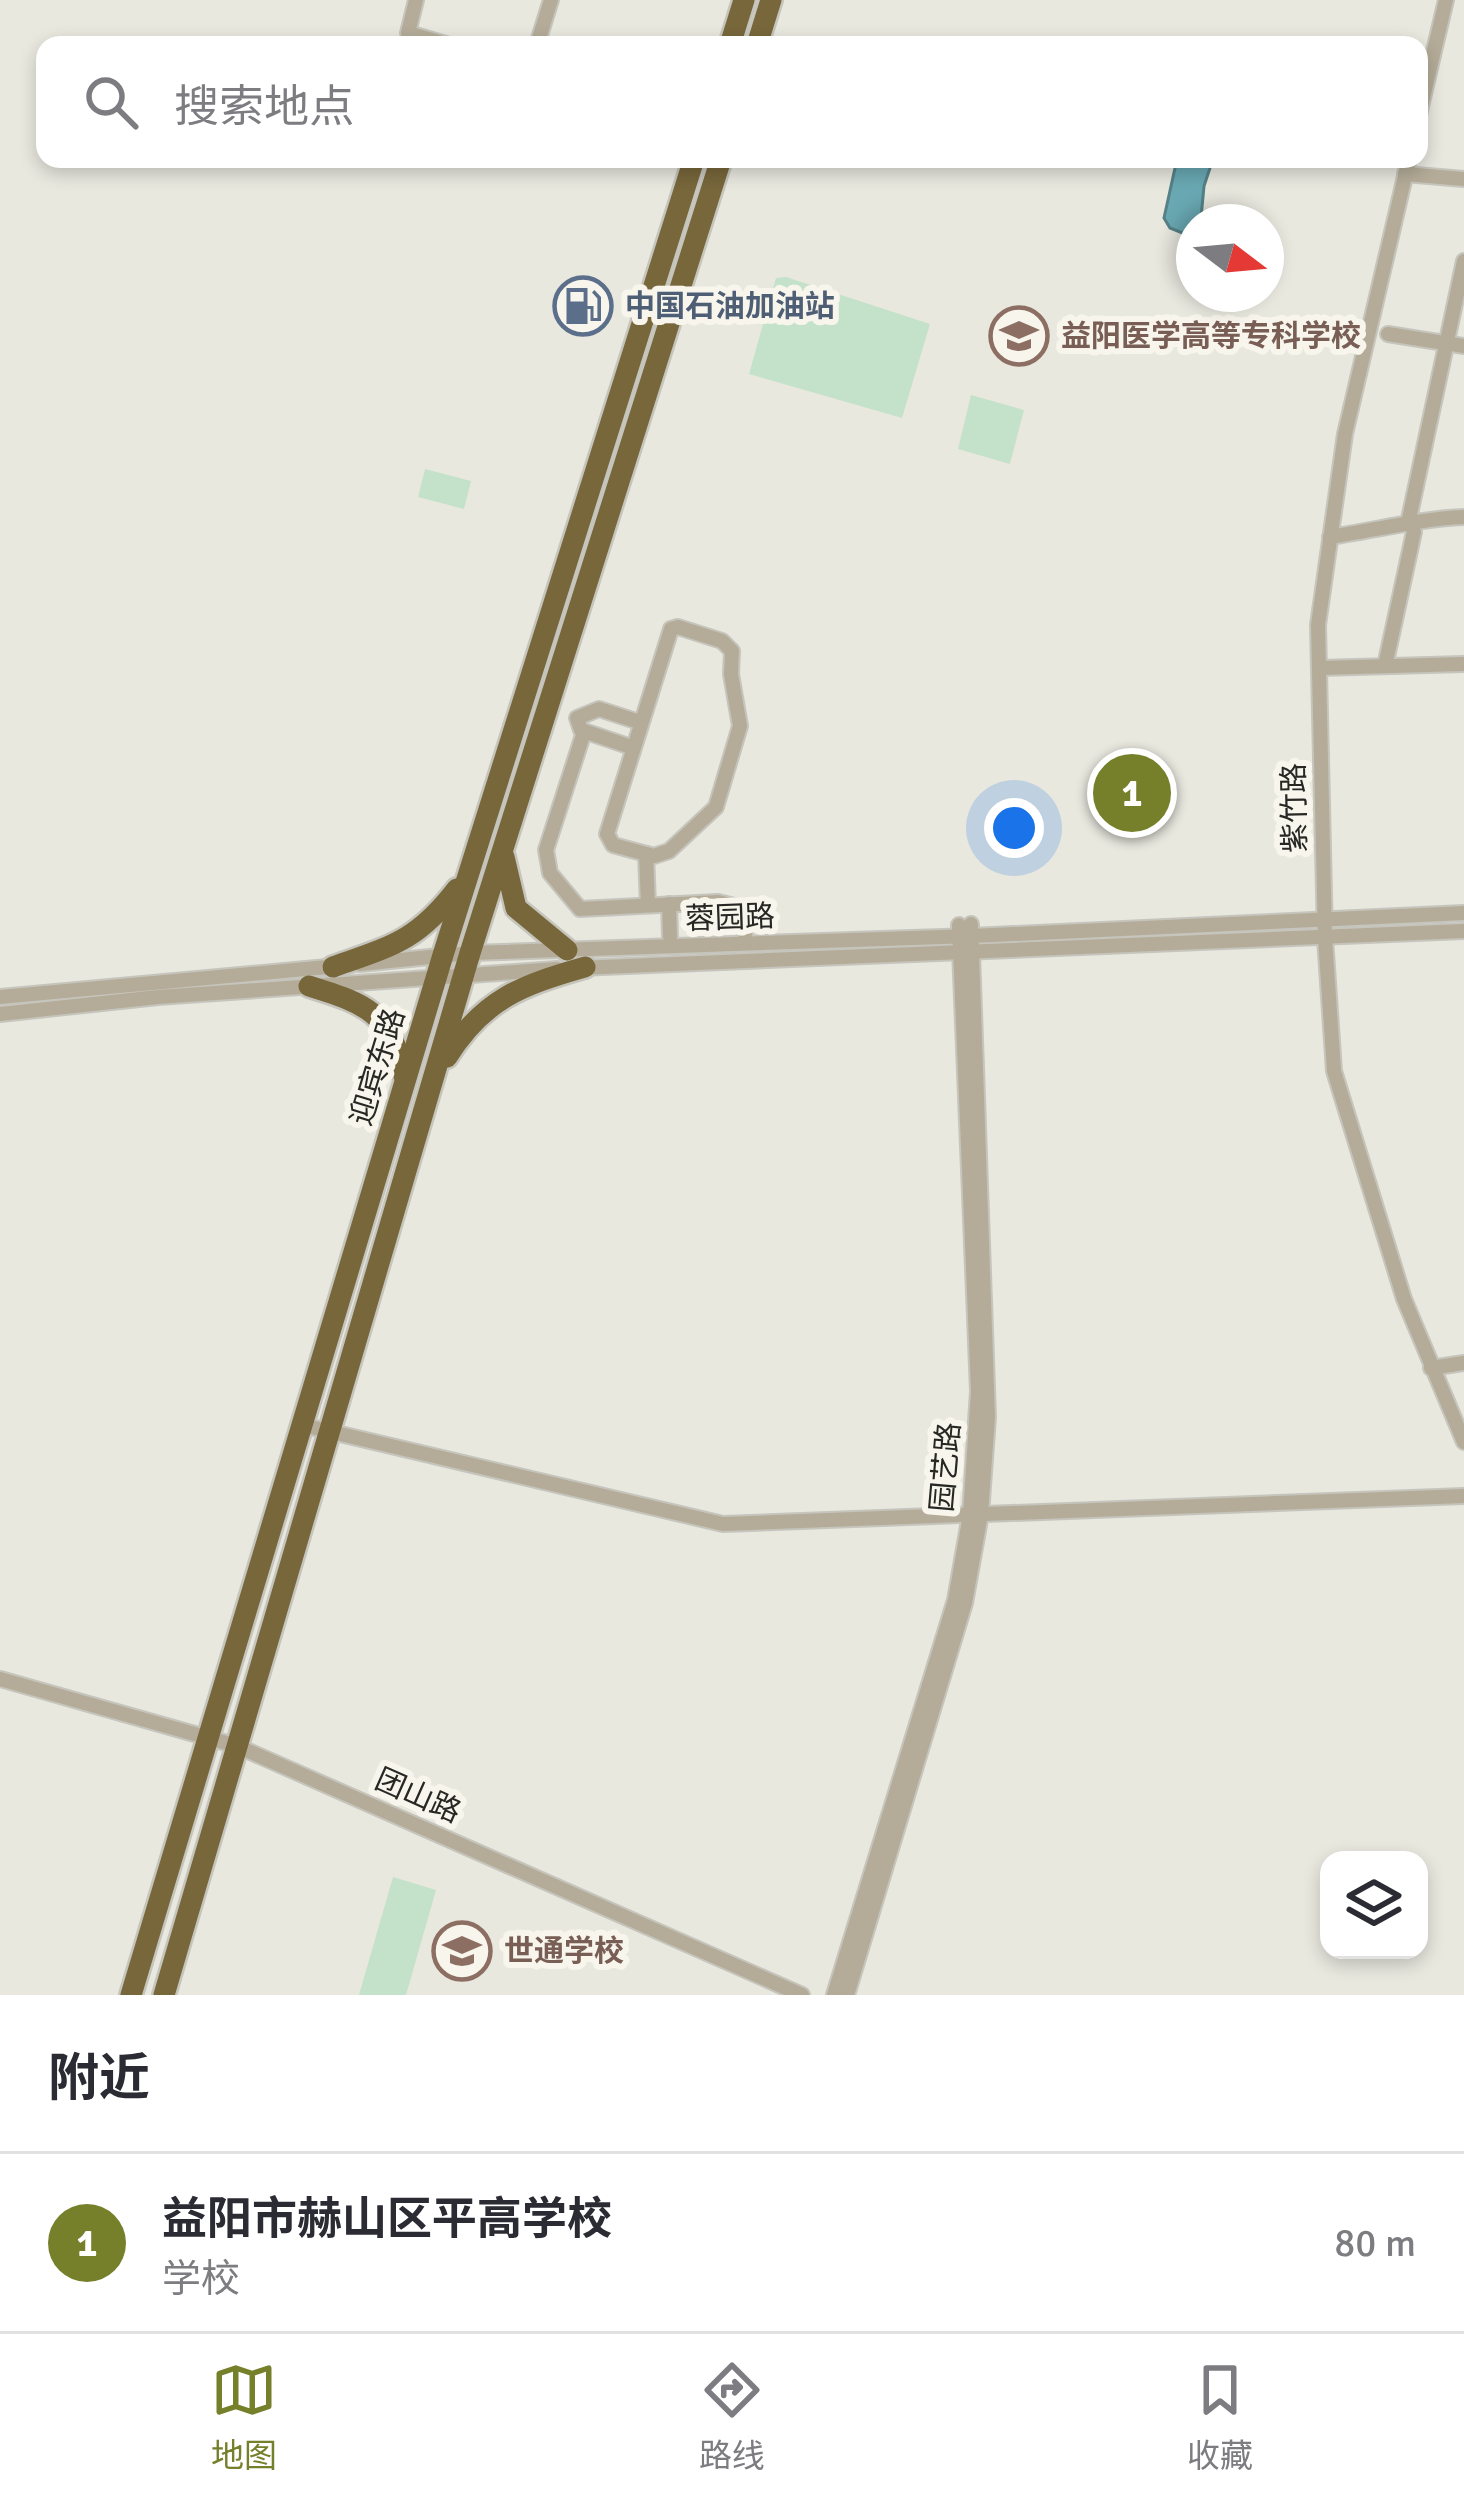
<!DOCTYPE html>
<html lang="zh">
<head>
<meta charset="utf-8">
<style>
	body { margin:0; font-family:Signika,"Noto Sans SC",sans-serif; background:#f7f7f7; color:#2b2b33 }
	.controls { position:absolute; right:36px; bottom:36px; display:grid; overflow:hidden; border-radius:24px; box-shadow:0 6px 18px #0003 }
	.controls button { width:108px; height:108px; display:grid; place-items:center; padding:0; border:0; border-bottom:3px solid #e1e1e2; background:#fff; color:#2b2b33; font:60px sans-serif }
	.compass { position:absolute; left:1176px; top:204px; width:108px; height:108px; border-radius:50%; background:#fff; box-shadow:0 6px 18px #0003; rotate:106deg }
	.you { position:absolute; left:1014px; top:828px; width:42px; height:42px; margin:-30px; border:9px solid #fff; border-radius:50%; background:#1a73e8; box-shadow:0 0 0 18px #1a73e833 }
	.badge { display:grid; place-items:center; width:78px; height:78px; border-radius:50%; background:#767f2a; color:#fff; font-size:39px; font-weight:700 }
	.pin { position:absolute; translate:-50% -50%; border:6px solid #fff; box-shadow:0 3px 12px #0006 }
	.list { margin:0; padding:0; list-style:none }
	h2 { display:flex; justify-content:space-between; align-items:center; height:156px; margin:0; padding:0 48px; font-size:51px }
	h2 small { font-size:39px; font-weight:400; color:#7c7c81 }
	.list li { display:grid; grid-template-columns:78px 1fr auto; gap:36px; align-items:center; box-sizing:border-box; height:180px; padding:0 48px; border-top:3px solid #e1e1e2 }
	.list b { display:block; font-size:45px; white-space:nowrap }
	.list p { margin:0; font-size:39px; white-space:nowrap; color:#7c7c81 }
	.list em { font-size:39px; font-style:normal; color:#7c7c81 }
	.icon { flex:none; width:66px; height:66px; fill:none; stroke:currentColor; stroke-width:2; stroke-linecap:round; stroke-linejoin:round }
	.map { position:relative; flex:none; width:1464px; height:1995px; overflow:hidden }
	.search { position:absolute; background:#fff; box-shadow:0 6px 18px #0003; left:36px; right:36px; top:36px; height:132px; display:flex; align-items:center; gap:30px; box-sizing:border-box; padding:0 42px; border-radius:24px; color:#7c7c81; font-size:45px }
	.sheet { height:336px; background:#fff }
	nav { display:flex; justify-content:space-around; align-items:center; box-sizing:border-box; height:168px; border-top:3px solid #e1e1e2; background:#fff; font-size:33px; color:#7c7c81 }
	nav a { display:grid; justify-items:center; gap:6px }
	nav .on { color:#767f2a }
	.map>svg:first-child { display:block }
	.green { fill:#c4e1c9 }
	.water { fill:#69a8b2; stroke:#558187; stroke-width:3 }
	.lines { fill:none; stroke-linecap:round; stroke-linejoin:round }
	.minor-casing { stroke:#c6c5bd; stroke-width:18 }
	.highway-casing { stroke:#c6c5bd; stroke-width:26 }
	.minor { stroke:#b4ac98; stroke-width:14 }
	.highway { stroke:#78673b; stroke-width:21 }
	.labels { text-anchor:middle; dominant-baseline:central; stroke-width:12; stroke-linejoin:round; paint-order:stroke }
	.service-label { font-size:30px; font-weight:bold; fill:#4e5e75; stroke:#f7f5ec; text-anchor:start }
	.education-label { font-size:30px; font-weight:bold; fill:#785e54; stroke:#f7f5ec; text-anchor:start }
	.street-label { font-size:30px; fill:#272724; stroke:#f7f5ec }
</style>
</head>
<body>
<div class="map">
<svg width="1464" height="1995" viewBox="0 0 1464 1995">
	<rect width="100%" height="100%" fill="#e9e8df"/>
	<g class="green">
		<path d="M786,277L930,324L902,418L749,374L776,278Z"/>
		<path d="M971,395L1024,410L1010,464L958,449Z"/>
		<path d="M425,469L471,481L464,509L418,497Z"/>
		<path d="M393,1877L436,1890L406,1995H359Z"/>
	</g>
	<path class="water" d="M1177,159H1213L1204,186L1201,218L1185,234L1170,228L1164,218Z"/>
	<g class="lines">
		<g class="minor-casing">
			<g id="minor">
				<path d="M416,0L408,33L449,45"/>
				<path d="M537,45L551,0"/>
				<path d="M1419,115L1446,0"/>
				<path d="M1409,159L1345,434L1318,625L1325,938L1334,1071L1404,1299L1464,1442"/>
				<path d="M1405,174L1464,179"/>
				<path d="M1388,334L1464,346"/>
				<path d="M1330,537C1377,530 1418,519 1464,517"/>
				<path d="M678,627L722,641L732,651L731,674L740,726L716,807L669,851L654,856L613,845L607,834L671,629Z"/>
				<path d="M1385,666L1414,532L1409,519L1464,261"/>
				<path d="M1319,668L1464,664"/>
				<path d="M584,732L546,850L550,873L580,909L718,902L746,909L745,934"/>
				<path d="M631,747L581,730L577,718L599,709L639,722"/>
				<path d="M646,854L648,905"/>
				<path d="M669,904L670,937"/>
				<path d="M360,964L470,953L972,936L1464,913"/>
				<path d="M579,968L1464,931"/>
				<path d="M0,997L338,966"/>
				<path d="M0,1014L158,997L557,969"/>
				<path d="M1431,1368L1464,1363"/>
				<path d="M302,1425L723,1524L1464,1496"/>
				<path d="M0,1679L237,1746L802,1995"/>
				<path d="M834,1995L955,1600L970,1515L978,1391L959,925"/>
				<path d="M847,1995L965,1603L981,1514L988,1417L971,924"/>
			</g>
		</g>
		<g class="highway-casing">
			<g id="highway">
				<path d="M730,45L744,0"/>
				<path d="M757,45L771,0"/>
				<path d="M504,857L516,908L567,950"/>
				<path d="M333,967C392,946 417,941 457,889"/>
				<path d="M309,986C367,1004 391,1013 404,1076"/>
				<path d="M447,1057C483,999 522,985 585,967"/>
				<path d="M131,1995L443,955L694,159"/>
				<path d="M164,1995L470,953L721,159"/>
			</g>
		</g>
		<use href="#minor" class="minor"/>
		<use href="#highway" class="highway"/>
	</g>
	<defs>
		<g id="fuel-ring" transform="scale(3)"><circle r="9.5" fill="#f7f5ec" stroke="#5c6f8a" stroke-width="1.5"/><path d="M-5.5-6h7V0h2V4h1.3V-2.5L3-4.5l.8-.8L6-3V5H2.5V1h-1V6h-7ZM-4.2-4.7v3.2H.2V-4.7Z" fill="#5c6f8a"/></g>
		<g id="university-ring" transform="scale(3)"><circle r="9.5" fill="#f7f5ec" stroke="#8d6e63" stroke-width="1.5"/><path d="M0-5L7-2L0 1L-7-2ZM-4 1L0 2.5L4 1V4Q0 6-4 4Z" fill="#8d6e63"/></g>
		<g id="school-ring" transform="scale(3)"><circle r="9.5" fill="#f7f5ec" stroke="#8d6e63" stroke-width="1.5"/><path d="M0-5L7-2L0 1L-7-2ZM-4 1L0 2.5L4 1V4Q0 6-4 4Z" fill="#8d6e63"/></g>
	</defs>
	<g fill-rule="evenodd">
		<use href="#fuel-ring" x="583" y="306"/>
		<use href="#university-ring" x="1019" y="336"/>
		<use href="#school-ring" x="462" y="1951"/>
	</g>
	<g class="labels">
		<g class="service-label">
			<text x="625" y="306">中国石油加油站</text>
		</g>
		<g class="education-label">
			<text x="1061" y="336">益阳医学高等专科学校</text>
			<text x="504" y="1951">世通学校</text>
		</g>
		<g class="street-label">
			<text transform="translate(1295 808) rotate(-91)">紫竹路</text>
			<text transform="translate(730 918) rotate(-2)">蓉园路</text>
			<text transform="translate(378 1067) rotate(-73)">迎宾东路</text>
			<text transform="translate(946 1467) rotate(-85)">园艺路</text>
			<text transform="translate(418 1796) rotate(24)">团山路</text>
		</g>
	</g>
</svg>
<div class="controls">
<button><svg class="icon" aria-label="layers" viewBox="0 0 24 24"><path d="M12 4l9 5-9 5-9-5zM3 14l9 5 9-5"/></svg></button>
</div>
<svg class="compass" viewBox="-18 -18 36 36"><path d="M0-13l5 13h-10z" fill="#e53935"/><path d="M0 13l5-13h-10z" fill="#7c7c81"/></svg>
<div class="you"></div>
<div class="pin badge" style="left:1132px;top:793px">1</div>
<div class="search"><svg class="icon" aria-label="search" viewBox="0 0 24 24"><circle cx="10" cy="10" r="6"/><path d="M15 15l6 6"/></svg>搜索地点</div>
</div>
<section class="sheet">
<h2>附近<small></small></h2>
<ul class="list">
<li><span class="badge">1</span><div><b>益阳市赫山区平高学校</b><p>学校</p></div><em>80 m</em></li>
</ul>
</section>
<nav>
<a class="on"><svg class="icon" aria-label="map" viewBox="0 0 24 24"><path d="M3 6l6-2 6 2 6-2v14l-6 2-6-2-6 2zM9 4v14M15 6v14"/></svg>地图</a>
<a><svg class="icon" aria-label="directions" viewBox="0 0 24 24"><path d="M12 3l9 9-9 9-9-9zM9 14v-3h6M13 9l2 2-2 2"/></svg>路线</a>
<a><svg class="icon" aria-label="saved" viewBox="0 0 24 24"><path d="M7 4h10v16l-5-4-5 4z"/></svg>收藏</a>
</nav>
</body>
</html>
